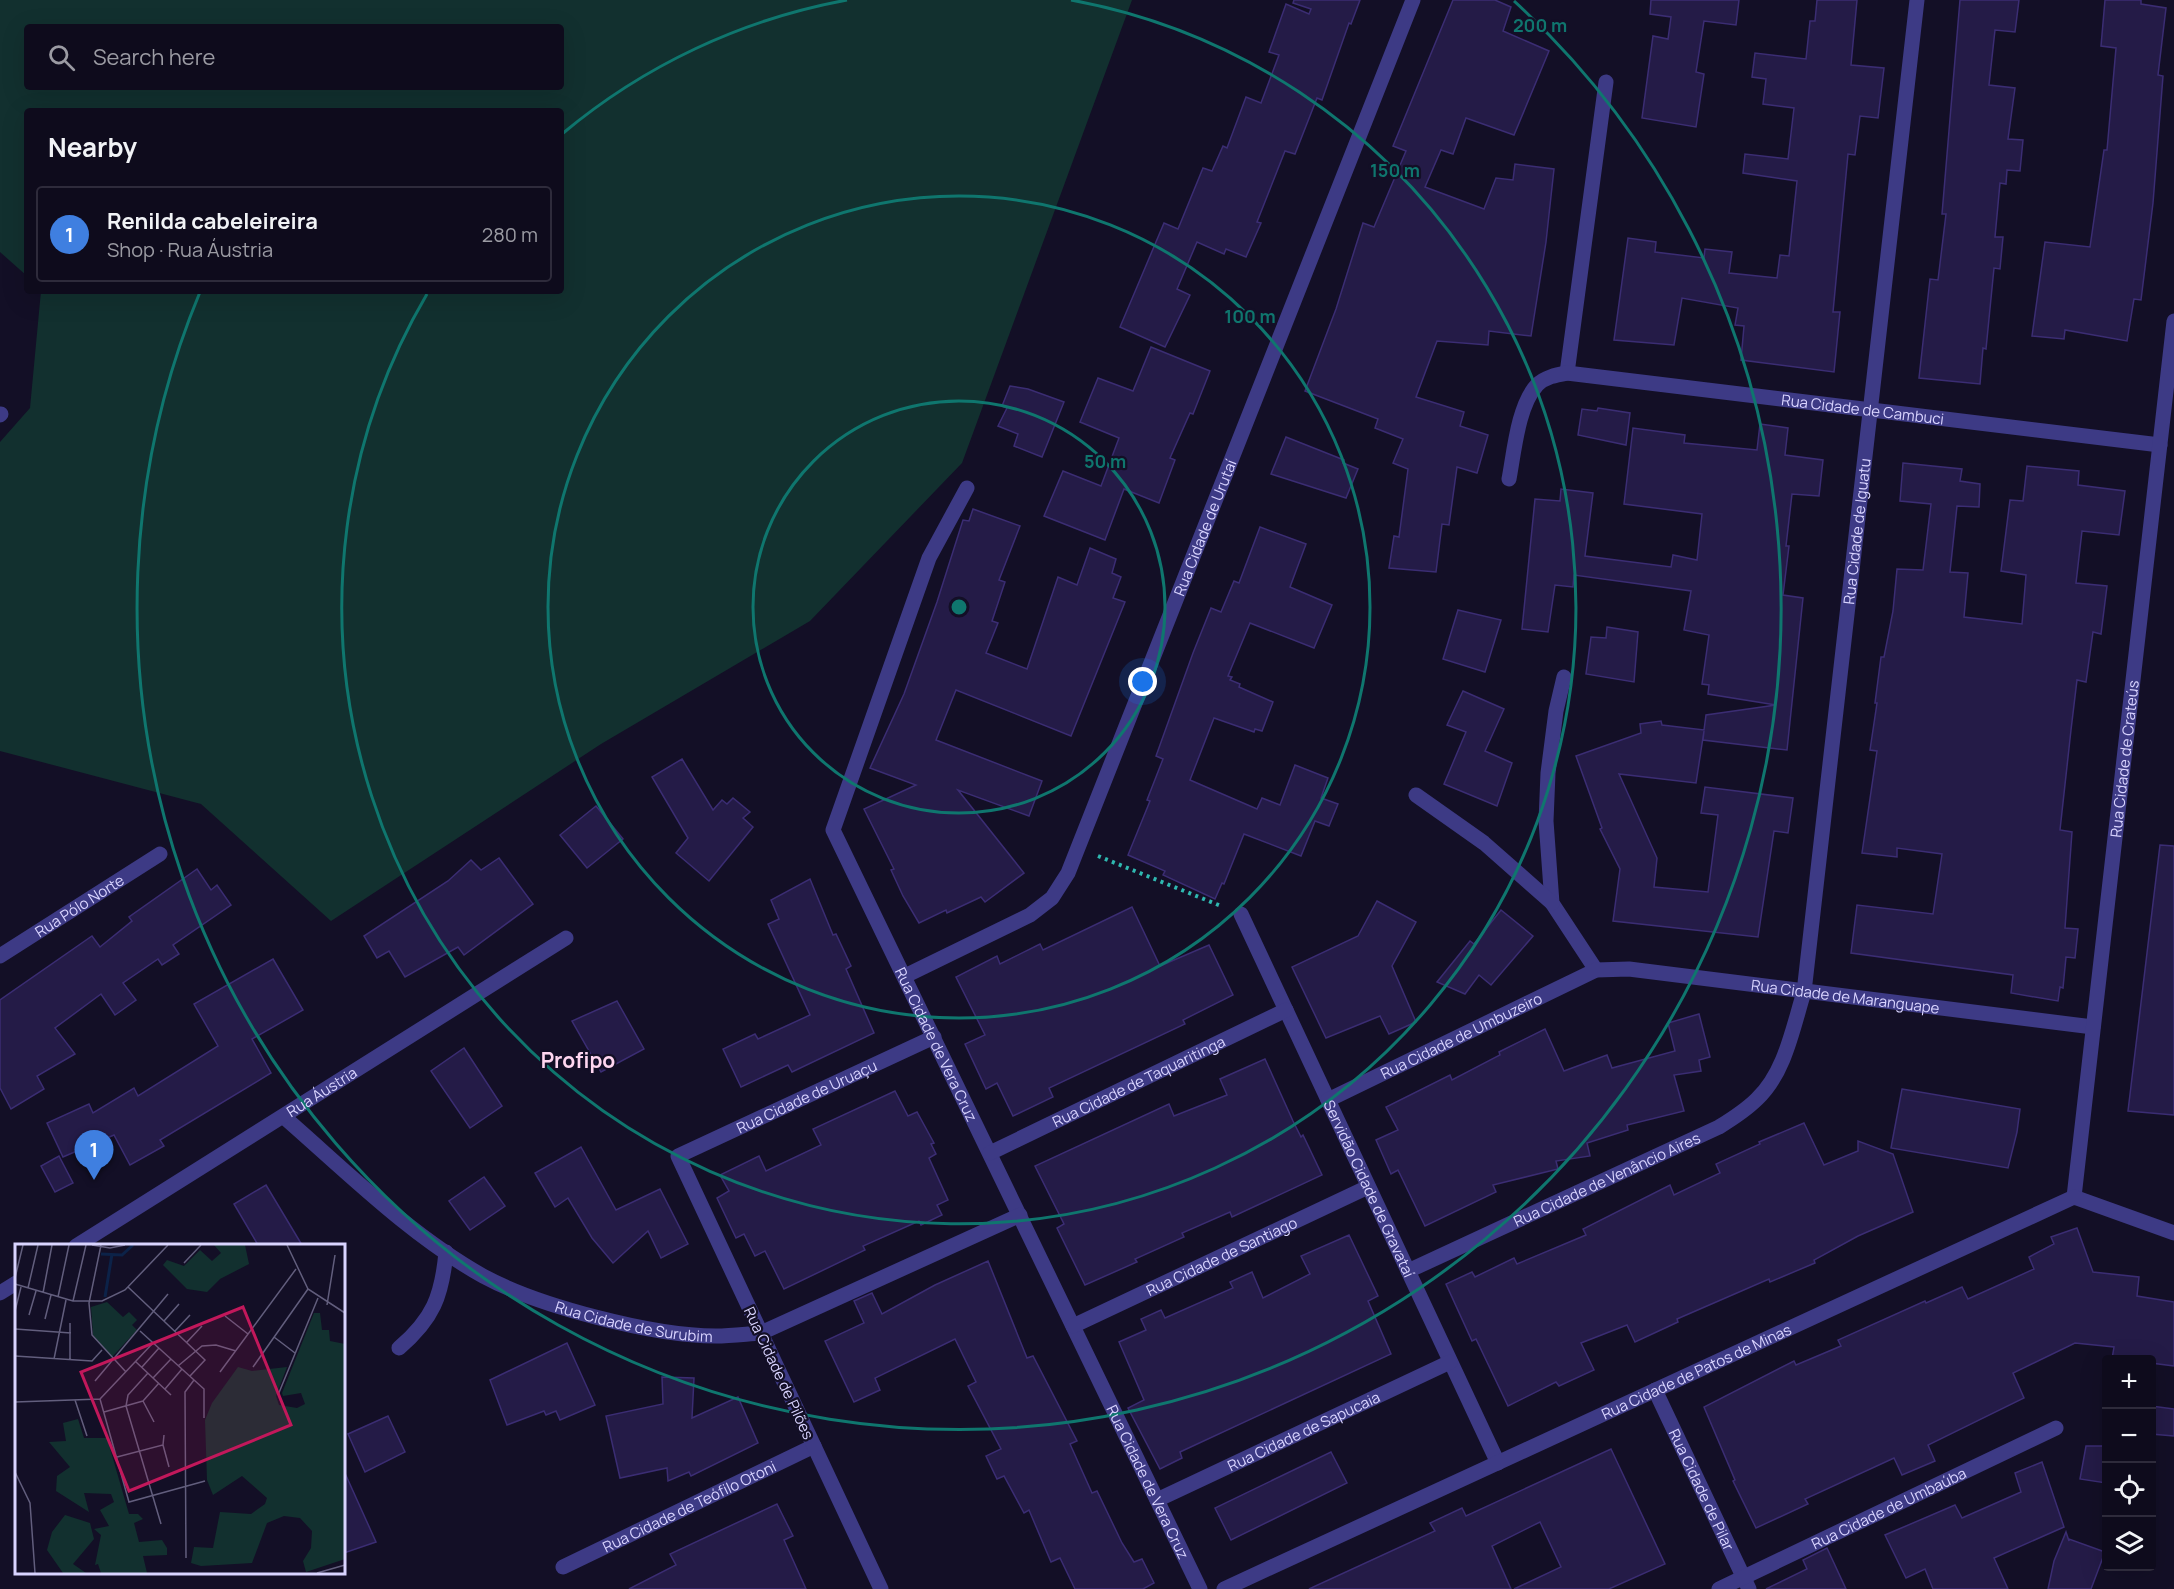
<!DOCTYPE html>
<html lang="en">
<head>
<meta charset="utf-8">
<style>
	body { margin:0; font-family:Manrope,sans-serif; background:#171425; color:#f1f3f6 }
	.controls { position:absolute; right:18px; bottom:18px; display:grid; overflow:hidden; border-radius:6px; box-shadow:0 6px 24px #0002 }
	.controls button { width:54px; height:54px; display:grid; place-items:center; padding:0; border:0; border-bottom:2px solid #2e2b3b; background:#0e0b1c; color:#f1f3f6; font:30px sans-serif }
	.you { position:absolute; left:1143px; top:682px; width:21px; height:21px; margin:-15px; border:4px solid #fff; border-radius:50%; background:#1a73e8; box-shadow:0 0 0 9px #1a73e833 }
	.badge { display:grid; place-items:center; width:39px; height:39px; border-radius:50%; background:#0f766e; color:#fff; font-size:20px; font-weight:700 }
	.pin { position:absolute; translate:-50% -50px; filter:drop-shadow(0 2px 3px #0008) }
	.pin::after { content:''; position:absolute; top:32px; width:21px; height:18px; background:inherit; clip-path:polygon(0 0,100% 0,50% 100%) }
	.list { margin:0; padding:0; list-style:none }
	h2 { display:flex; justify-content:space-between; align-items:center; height:78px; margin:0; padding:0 24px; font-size:26px }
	h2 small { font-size:20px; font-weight:400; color:#9b9ba3 }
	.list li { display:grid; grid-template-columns:39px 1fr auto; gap:18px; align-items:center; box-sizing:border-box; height:96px; margin:0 12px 12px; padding:0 12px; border:2px solid #2e2b3b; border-radius:6px }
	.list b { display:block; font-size:22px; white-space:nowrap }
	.list p { margin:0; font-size:20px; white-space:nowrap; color:#9b9ba3 }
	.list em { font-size:20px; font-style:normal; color:#9b9ba3 }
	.icon { flex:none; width:33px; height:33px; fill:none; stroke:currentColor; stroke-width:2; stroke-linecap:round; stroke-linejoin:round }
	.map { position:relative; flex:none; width:2174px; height:1589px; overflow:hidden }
	.search { position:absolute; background:#0e0b1c; box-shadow:0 6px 24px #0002; left:24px; top:24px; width:540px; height:66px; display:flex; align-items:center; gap:15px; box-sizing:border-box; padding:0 21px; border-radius:6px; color:#9b9ba3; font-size:22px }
	.panel { position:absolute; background:#0e0b1c; box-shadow:0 6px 24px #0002; left:24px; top:108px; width:540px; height:186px; border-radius:6px }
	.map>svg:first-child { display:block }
	.green { fill:#12302f; fill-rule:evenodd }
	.building { fill:#241b47; stroke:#3b2d73; stroke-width:1.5 }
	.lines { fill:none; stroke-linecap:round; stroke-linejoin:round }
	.path { stroke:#2fb8b0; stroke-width:4; stroke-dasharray:3 4.5; stroke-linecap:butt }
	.minor { stroke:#3d3a85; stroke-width:15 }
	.ring { fill:none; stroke:#0f766e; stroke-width:3 }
	.labels { text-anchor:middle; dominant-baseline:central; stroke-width:4.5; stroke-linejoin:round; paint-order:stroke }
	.street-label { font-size:15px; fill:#d9d4ff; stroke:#130f26 }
	.district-label { font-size:21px; font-weight:bold; fill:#ffd6f0; stroke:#130f26 }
	.inset-river { fill:none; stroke:#0c2248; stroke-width:3 }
	.inset-road { fill:none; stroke:#625e7d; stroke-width:1.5 }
	.view { fill:#c2185b; fill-opacity:0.15; stroke:#c2185b; stroke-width:3 }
	.inset-edge { fill:none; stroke:#d9d4ff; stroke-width:3 }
	.centre { fill:#0f766e; stroke:#130f26; stroke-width:3 }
	.ring-label { font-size:18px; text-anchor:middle; font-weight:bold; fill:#0f766e; stroke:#130f26; stroke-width:4.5; stroke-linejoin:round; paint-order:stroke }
</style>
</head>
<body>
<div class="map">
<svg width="2174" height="1589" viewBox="0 0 2174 1589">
	<rect width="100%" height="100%" fill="#130f26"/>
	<path class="green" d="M0,0H1132L962,463L810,621L601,744L331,921L201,804L0,751V442L30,408L41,291H561V111H27V276L0,252ZM27,27H561V87H27Z"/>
	<g class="building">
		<path d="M1294,0H1360L1351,24L1349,23L1322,100L1317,98L1295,154L1285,151L1257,222L1261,223L1246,257L1226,249L1224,254L1197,242L1177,289L1190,295L1165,347L1120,327L1164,223L1178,229L1203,168L1212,171L1223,146L1227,148L1246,97L1261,103L1279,55L1269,52L1286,4L1309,14L1311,9L1293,3Z"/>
		<path d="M1453,0H1495L1511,7L1503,31L1549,51L1514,135L1466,118L1453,154L1441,150L1425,187L1484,209L1496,178L1513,180L1515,164L1554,169L1546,242L1531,336L1489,331L1488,345L1437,341L1416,397L1464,412L1460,426L1488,435L1477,473L1457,467L1449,525L1442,524L1436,572L1389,568L1394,536L1399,537L1408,469L1393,463L1403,439L1375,428L1378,419L1305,391L1336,309L1363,223L1374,227L1406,151L1393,146Z"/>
		<path d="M1651,0H1739L1736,25L1704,21L1696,72L1704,74L1696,127L1642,118L1653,36L1668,39L1671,17L1650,14Z"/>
		<path d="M1817,0H1857L1851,65L1884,68L1878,118L1860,116L1855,155L1848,154L1833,312H1840L1834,372L1741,360L1744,326L1735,325L1738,308L1682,298L1674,345L1614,340L1628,238L1656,242L1655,252L1704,258L1705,249L1732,252L1729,273L1777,278L1780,255L1789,256L1797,181L1743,173L1745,154L1788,159L1794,108L1763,104L1766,79L1752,77L1755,53L1806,59L1810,21H1815Z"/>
		<path d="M1960,0H2019L2015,32L1995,30L1989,85L2015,88L2008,139L2023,140L2020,171L2007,170L2006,184L2000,183L1995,237H2003L2000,269L1994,268L1986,349L1983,348L1980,384L1919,378L1930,279L1938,280L1946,214H1942Z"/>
		<path d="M2105,0H2141V4L2166,8L2158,75L2163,76L2153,203L2141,300L2134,299L2127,341L2065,330L2064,339L2032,336L2045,242L2090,247L2104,150H2107L2116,48L2101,46Z"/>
		<path d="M1151,347L1210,371L1193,414L1190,413L1170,458L1175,460L1159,503L1124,489L1105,540L1044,516L1063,471L1101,486L1119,438L1080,422L1098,378L1133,391Z"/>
		<path d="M1010,386L1028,389L1064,402L1042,457L1014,446L1018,434L998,426L1007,408L1002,406Z"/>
		<path d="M1598,408L1630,413L1626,445L1578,435L1582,409L1597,411Z"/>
		<path d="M1760,424L1788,428L1785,455L1823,460L1819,496L1792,494L1786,546H1789L1783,595L1803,598L1787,750L1703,740L1704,731L1696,783L1619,774L1657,858L1654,887L1708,892L1718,815L1701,813L1705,787L1793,798L1788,833L1774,831L1758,937L1613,921L1620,869L1600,829L1602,828L1576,756L1641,733L1640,724L1661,721L1662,725L1704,730L1706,715L1776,705L1708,694L1709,685L1702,684L1709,635L1684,630L1691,591L1574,575L1573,587L1555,585L1548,632L1522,629L1535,499L1560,501L1561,489L1593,493L1585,556L1671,567L1673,555L1697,560L1702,514L1624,504L1633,428L1685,435L1684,443L1757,450Z"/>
		<path d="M1286,437L1344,460L1343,463L1358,469L1346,498L1271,474Z"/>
		<path d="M1903,463L1962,469L1960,481L1980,484L1979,507L1957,506L1950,572L1968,573L1964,617L2022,624L2026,575L2001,571L2010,500L2023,501L2027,466L2079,471L2078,485L2125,491L2119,535L2082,531L2076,583L2107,586L2101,634L2093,632L2086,682L2077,680L2071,730L2060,830L2072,832L2065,928L2078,929L2075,958L2066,957L2063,988L2060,987L2058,1001L2011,993L2013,975L1851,953L1857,905L1933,914L1942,854L1897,848V857L1862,853L1877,751L1870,750L1877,703H1875L1881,657H1884L1893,611L1897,569L1923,570L1931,504L1900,501Z"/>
		<path d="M973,509L1020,526L999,580L1005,582L992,621L998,623L986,653L1027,669L1058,577L1077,585L1090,548L1116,559L1112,573L1121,577L1113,598L1125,602L1071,736L956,690L936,740L1042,781L1029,816L958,790L1024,873L985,902L981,897L947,913L946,910L919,923L903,896L891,870L894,869L864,809L916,785L870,768L904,694L937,602L963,520L969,521Z"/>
		<path d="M1260,527L1306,544L1290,587L1332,605L1314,648L1250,623L1228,676L1232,677L1230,680L1240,684L1239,687L1273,702L1262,731L1255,729L1254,732L1214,718L1190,780L1257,809L1262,798L1280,805L1295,765L1328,778L1321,798L1338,804L1329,826L1315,821L1301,856L1244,834L1224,884L1222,883L1215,899L1163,875L1165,871L1128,855L1150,801L1147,800L1163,759L1156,756L1193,653L1211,608L1221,612L1234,581L1239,583Z"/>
		<path d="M1458,610L1501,620L1485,672L1443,659Z"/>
		<path d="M1607,627L1638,632L1634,682L1586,674L1591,637L1606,638Z"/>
		<path d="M1463,691L1504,709L1485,751L1512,763L1497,806L1444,784L1466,732L1447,725Z"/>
		<path d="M682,759L713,810L722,800L727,804L733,798L750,812L743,818L753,827L709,881L676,853L688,838L652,777Z"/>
		<path d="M596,806L623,839L587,868L560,835Z"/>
		<path d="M2160,845L2174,846V1115L2128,1111Z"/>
		<path d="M499,858L533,904L464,955L458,947L405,977L389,951L377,958L364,936L448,881L471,860L481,870Z"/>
		<path d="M197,869L211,890L217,885L231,905L173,945L179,954L162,965L158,959L123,983L136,1000L115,1015L101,994L55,1028L75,1054L37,1076L44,1089L11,1109L0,1088V1000L92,936L100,947L132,921L129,917Z"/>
		<path d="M810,879L833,935L836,934L851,966L846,969L874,1033L792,1072L788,1065L741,1087L723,1049L755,1034L758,1039L810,1015L768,924L779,919L771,900Z"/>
		<path d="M1377,901L1416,922L1392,966L1416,1022L1389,1034L1380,1016L1326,1038L1292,967L1358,936Z"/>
		<path d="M1132,907L1160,966L1209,945L1233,995L1183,1020L1185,1024L1049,1088L1053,1097L1013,1116L997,1083L986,1089L965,1044L985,1035L956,977L997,956L1000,964L1040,944L1043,950Z"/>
		<path d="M1501,910L1533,936L1491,985L1479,975L1465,994L1437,982L1470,941L1474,944Z"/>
		<path d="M273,959L303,1010L252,1039L271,1073L160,1140L164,1146L130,1165L114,1135L63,1157L47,1123L89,1104L93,1113L134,1088L138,1096L218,1046L194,1004Z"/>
		<path d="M617,1001L644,1049L601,1072L572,1021Z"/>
		<path d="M1699,1014L1710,1057L1699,1060L1701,1071L1674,1075L1684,1111L1627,1125L1628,1130L1587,1143L1590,1156L1556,1161L1558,1169L1493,1185L1496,1192L1425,1226L1398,1170L1391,1174L1376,1140L1398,1130L1386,1107L1450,1075L1452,1080L1500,1055L1499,1052L1545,1029L1564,1071L1607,1055L1612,1068L1675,1051L1668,1023Z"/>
		<path d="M464,1048L502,1106L470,1128L431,1071Z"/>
		<path d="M1265,1059L1293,1121L1301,1137L1303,1135L1322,1175L1232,1217L1230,1212L1182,1233L1184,1237L1135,1259L1137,1262L1085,1285L1057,1228L1064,1224L1035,1166L1169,1104L1174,1116L1227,1095L1220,1079Z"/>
		<path d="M1902,1089L2020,1109L2017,1132L2008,1168L1891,1148Z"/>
		<path d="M895,1091L908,1116L917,1112L934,1143L931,1144L936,1154L929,1158L948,1200L937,1205L942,1215L921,1225L919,1221L863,1246L865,1250L784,1289L765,1251L755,1256L744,1234L736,1238L717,1198L729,1191L720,1175L759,1156L766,1171L821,1145L813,1129Z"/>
		<path d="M1804,1123L1824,1165L1858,1151V1141L1893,1154L1913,1212L1858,1236L1814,1260L1815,1263L1770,1282L1769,1279L1677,1319L1678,1322L1635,1342L1627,1325L1581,1343L1594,1370L1559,1386L1556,1382L1508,1406L1476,1339L1472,1341L1446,1284L1472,1272L1475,1277L1514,1258L1517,1264L1586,1235L1583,1229L1670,1185L1674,1195L1720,1173L1716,1164L1760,1144L1759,1142Z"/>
		<path d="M581,1147L616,1210L660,1189L688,1244L661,1258L648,1231L613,1263L592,1238L568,1198L555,1207L535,1173Z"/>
		<path d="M59,1156L73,1183L55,1192L41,1166Z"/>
		<path d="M484,1177L505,1206L470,1230L449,1201Z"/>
		<path d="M266,1185L302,1245H258L234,1204Z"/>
		<path d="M2077,1228L2093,1272L2139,1277L2137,1296L2174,1302V1366L2151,1363V1359H2112L2114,1347L2075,1343L2013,1373L2024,1398L1928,1445L1935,1461L1902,1475L1894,1458L1805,1499L1808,1504L1756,1528L1733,1481L1735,1480L1704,1407L1794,1361L1796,1365L1841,1346L1838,1340L1925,1301L1926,1303L1962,1287L1968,1299L2034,1269L2029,1257L2054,1244L2051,1237Z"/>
		<path d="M1349,1235L1378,1296L1368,1301L1391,1354L1180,1452L1182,1458L1160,1469L1128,1408L1144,1400L1119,1342L1146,1330L1141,1319L1161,1310L1165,1318L1233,1288L1230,1282L1252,1272L1263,1298L1310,1274L1301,1256Z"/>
		<path d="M988,1261L1027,1358L1033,1356L1077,1441L1070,1444L1092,1493L1097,1491L1122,1543L1134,1562L1142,1559L1154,1583L1143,1589H1075L1060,1558L1051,1562L1029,1510L1024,1513L1004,1476L997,1479L986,1456L1001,1449L968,1386L976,1382L955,1339L875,1378L880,1390L854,1402L825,1341L864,1323L854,1301L872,1293L882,1314L935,1285Z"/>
		<path d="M567,1343L595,1405L560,1420L556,1411L546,1415L544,1411L507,1425L490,1380Z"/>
		<path d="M662,1377L694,1378L692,1418L738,1397L758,1443L691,1476L689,1472L668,1481L667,1468L620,1478L606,1416L663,1404Z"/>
		<path d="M2151,1406L2174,1409V1436L2151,1434Z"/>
		<path d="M388,1416L405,1452L365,1472L348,1434Z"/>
		<path d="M2086,1446H2106V1483L2080,1479Z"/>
		<path d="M1611,1449L1665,1564L1609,1589H1514L1561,1567L1540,1522L1492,1546L1511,1589H1309L1435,1531L1430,1523L1462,1508L1466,1516Z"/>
		<path d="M1331,1452L1347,1483L1231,1540L1215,1508Z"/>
		<path d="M2042,1462L2064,1527L1994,1558L2008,1589H1933L1925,1569L1906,1578L1885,1535L1955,1505L1962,1518L2021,1492L2015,1473Z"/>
		<path d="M344,1471L376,1542L344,1553Z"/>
		<path d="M777,1504L793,1536L784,1540L806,1589H629L676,1565L670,1554Z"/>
		<path d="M2066,1532L2069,1541V1539L2105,1552L2091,1589H2048L2054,1561Z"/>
		<path d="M1827,1548L1846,1589H1766L1807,1569L1803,1560Z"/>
	</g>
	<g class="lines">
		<path class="path" d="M1098,856L1221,906"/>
		<g class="minor">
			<path d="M1567,373L1606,82"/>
			<path d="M0,415L1,414"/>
			<path id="s1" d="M1509,479C1514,453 1518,405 1537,385C1545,377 1556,375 1567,373L2160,445"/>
			<path id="s2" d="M967,488L929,558L833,830L1200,1589"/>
			<path d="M1564,677L1556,711L1548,773L1546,821L1552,903L1596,970"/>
			<path d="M1416,795L1484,843L1552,903"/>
			<path id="s3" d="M1241,914L1498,1463"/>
			<path id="s4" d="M0,956L160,854"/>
			<path id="s5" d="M905,976L1030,915L1052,898L1068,873L1413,0"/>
			<path id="s6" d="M1328,1100L1596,970L1629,969L2093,1027"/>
			<path id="s7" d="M284,1117C347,1172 410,1235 483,1276C538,1306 653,1336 716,1336C731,1336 746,1334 761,1333L1020,1215"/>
			<path id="s8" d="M990,1153L1286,1010"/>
			<path id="s9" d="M2074,1197L2174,321"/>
			<path id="s10" d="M76,1246L566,938"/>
			<path id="s11" d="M1408,1271L1719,1127C1732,1119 1746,1110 1757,1099C1785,1073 1793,1027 1804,992L1917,0"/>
			<path d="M0,1293L16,1283"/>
			<path id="s12" d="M1073,1326L1368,1187"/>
			<path d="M399,1348C433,1319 442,1296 446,1252"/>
			<path id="s13" d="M1655,1390L1749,1589"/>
			<path id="s14" d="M1157,1500L1450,1362"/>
			<path id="s15" d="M563,1567L814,1446"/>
			<path id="s16" d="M881,1589L678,1156L934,1037"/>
			<path id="s17" d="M1224,1589L2074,1197L2174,1233"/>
			<path id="s18" d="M1719,1589L2056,1428"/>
		</g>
	</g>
	<g class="ring">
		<circle cx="959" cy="607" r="206"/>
		<circle cx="959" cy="607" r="411"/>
		<path d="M562 134A617 617 0 0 1 847 0M1071 0A617 617 0 1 1 427 294"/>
		<path d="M1514 1A822 822 0 1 1 200 292"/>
	</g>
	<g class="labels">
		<g class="street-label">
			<text stroke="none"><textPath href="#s1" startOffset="430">Rua Cidade de Cambuci</textPath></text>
			<text stroke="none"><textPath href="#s5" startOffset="568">Rua Cidade de Urutaí</textPath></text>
			<text stroke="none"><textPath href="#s11" startOffset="972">Rua Cidade de Iguatu</textPath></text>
			<text stroke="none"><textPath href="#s9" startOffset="441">Rua Cidade de Crateús</textPath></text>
			<text stroke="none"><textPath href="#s4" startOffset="94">Rua Pólo Norte</textPath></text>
			<text stroke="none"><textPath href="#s6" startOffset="549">Rua Cidade de Maranguape</textPath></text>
			<text stroke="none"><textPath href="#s6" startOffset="148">Rua Cidade de Umbuzeiro</textPath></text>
			<text stroke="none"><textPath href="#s2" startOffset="606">Rua Cidade de Vera Cruz</textPath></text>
			<text stroke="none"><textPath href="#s8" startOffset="165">Rua Cidade de Taquaritinga</textPath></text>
			<text stroke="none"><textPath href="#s10" startOffset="290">Rua Áustria</textPath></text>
			<text stroke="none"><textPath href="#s16" startOffset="620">Rua Cidade de Uruaçu</textPath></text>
			<text stroke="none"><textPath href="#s11" startOffset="219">Rua Cidade de Venâncio Aires</textPath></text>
			<text stroke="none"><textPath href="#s3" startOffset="303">Servidão Cidade de Gravataí</textPath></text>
			<text stroke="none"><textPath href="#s12" startOffset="164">Rua Cidade de Santiago</textPath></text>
			<text stroke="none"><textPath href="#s7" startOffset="414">Rua Cidade de Surubim</textPath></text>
			<text stroke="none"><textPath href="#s17" startOffset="520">Rua Cidade de Patos de Minas</textPath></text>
			<text transform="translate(779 1373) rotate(65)">Rua Cidade de Pilões</text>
			<text stroke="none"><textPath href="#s14" startOffset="162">Rua Cidade de Sapucaia</textPath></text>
			<text stroke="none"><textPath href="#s2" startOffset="1092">Rua Cidade de Vera Cruz</textPath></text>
			<text stroke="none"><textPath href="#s13" startOffset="110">Rua Cidade de Pilar</textPath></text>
			<text stroke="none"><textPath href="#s15" startOffset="140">Rua Cidade de Teófilo Otoni</textPath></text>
			<text stroke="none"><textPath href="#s18" startOffset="188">Rua Cidade de Umbaúba</textPath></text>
		</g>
		<g class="district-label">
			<text x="578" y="1060">Profipo</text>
		</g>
	</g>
	<g transform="translate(15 1244)">
		<rect width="330" height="330" fill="#130f26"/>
		<path d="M199,1H230L234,20L205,35L192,48L172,45L148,21L152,16L169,22L185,6L197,17L206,9ZM92,58L108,73L114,68L122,76L117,81L122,86L97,113L78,91L76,63ZM299,69H305L307,86H314L315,97L330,100V315L291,328L288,317L296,304L297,287L285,274L269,272L252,279L237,319L186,322L176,319L179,303L198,304L205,268L236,270L250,260L252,254L227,232L198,251L192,236L190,176L197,159L223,123L237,127L272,123L261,152L264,161L282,164L290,160L286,149L268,152L267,149ZM63,175L69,194H92L114,270H123L128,275L119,279L124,298L147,296L152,304V311L128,312L132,329H86L83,320L80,321L86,291L79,285L94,282L85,266L99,258L96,250L69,249L74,268L41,247L42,232L55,223L34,198L51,197L48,179ZM50,271L75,279L79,295L58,320L71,329H48L32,306L37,288Z" fill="#12302f"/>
		<path class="inset-river" d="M86,10L107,11L118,1M90,53L97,10"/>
		<path class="inset-road" d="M77,1L95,4L110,1M86,1L74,59L77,91L111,128M272,1L293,45L330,69M169,19L186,1M0,34L8,1M0,40L58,57H87L110,46L153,1M113,43L190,116L175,132M13,44L23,1M28,49L37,1M43,53L54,1M58,57L71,1M312,61L320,11M0,67L6,43M14,71L21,47M210,72L233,90M30,75L36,51M149,77L164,60M0,85L56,89M125,87L189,145V174M160,87L175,71M259,93L280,109M172,98L187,82M0,112L77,117L87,106M39,115L51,56M55,116V79M120,117L156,151M163,122L187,102L201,101L221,107M127,123L144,104M238,123L293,45M205,128L281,25M133,129L113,151L111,162L146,280M138,134L156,115M80,137L153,50M150,145L167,125M263,151L303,54M85,155L114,258L190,237M60,156L72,192M128,157L139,178M128,157L144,139M0,158L85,155L138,99M89,168L128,157M148,201L154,223M102,213L148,201L149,191M0,228L15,259L20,329M171,314L170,148L179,136M302,329L330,321"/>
		<path class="view" d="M228,63L276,181L114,247L66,128Z"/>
		<rect width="330" height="330" class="inset-edge"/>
	</g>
	<circle cx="959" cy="607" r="9" class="centre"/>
	<g class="ring-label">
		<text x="1540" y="32">200 m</text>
		<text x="1395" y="177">150 m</text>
		<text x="1250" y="323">100 m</text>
		<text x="1105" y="468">50 m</text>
	</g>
</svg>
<div class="controls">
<button>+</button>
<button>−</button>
<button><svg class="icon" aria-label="locate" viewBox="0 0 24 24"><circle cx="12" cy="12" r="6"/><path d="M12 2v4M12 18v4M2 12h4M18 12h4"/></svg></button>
<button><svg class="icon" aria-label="layers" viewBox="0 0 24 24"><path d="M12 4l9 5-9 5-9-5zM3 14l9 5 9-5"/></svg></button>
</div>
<div class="you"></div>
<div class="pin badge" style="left:94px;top:1180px;background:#3f7fe0">1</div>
<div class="search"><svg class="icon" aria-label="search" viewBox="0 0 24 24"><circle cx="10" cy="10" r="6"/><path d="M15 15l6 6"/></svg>Search here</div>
<section class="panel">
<h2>Nearby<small></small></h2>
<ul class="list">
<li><span class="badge" style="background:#3f7fe0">1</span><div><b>Renilda cabeleireira</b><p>Shop · Rua Áustria</p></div><em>280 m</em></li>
</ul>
</section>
</div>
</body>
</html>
